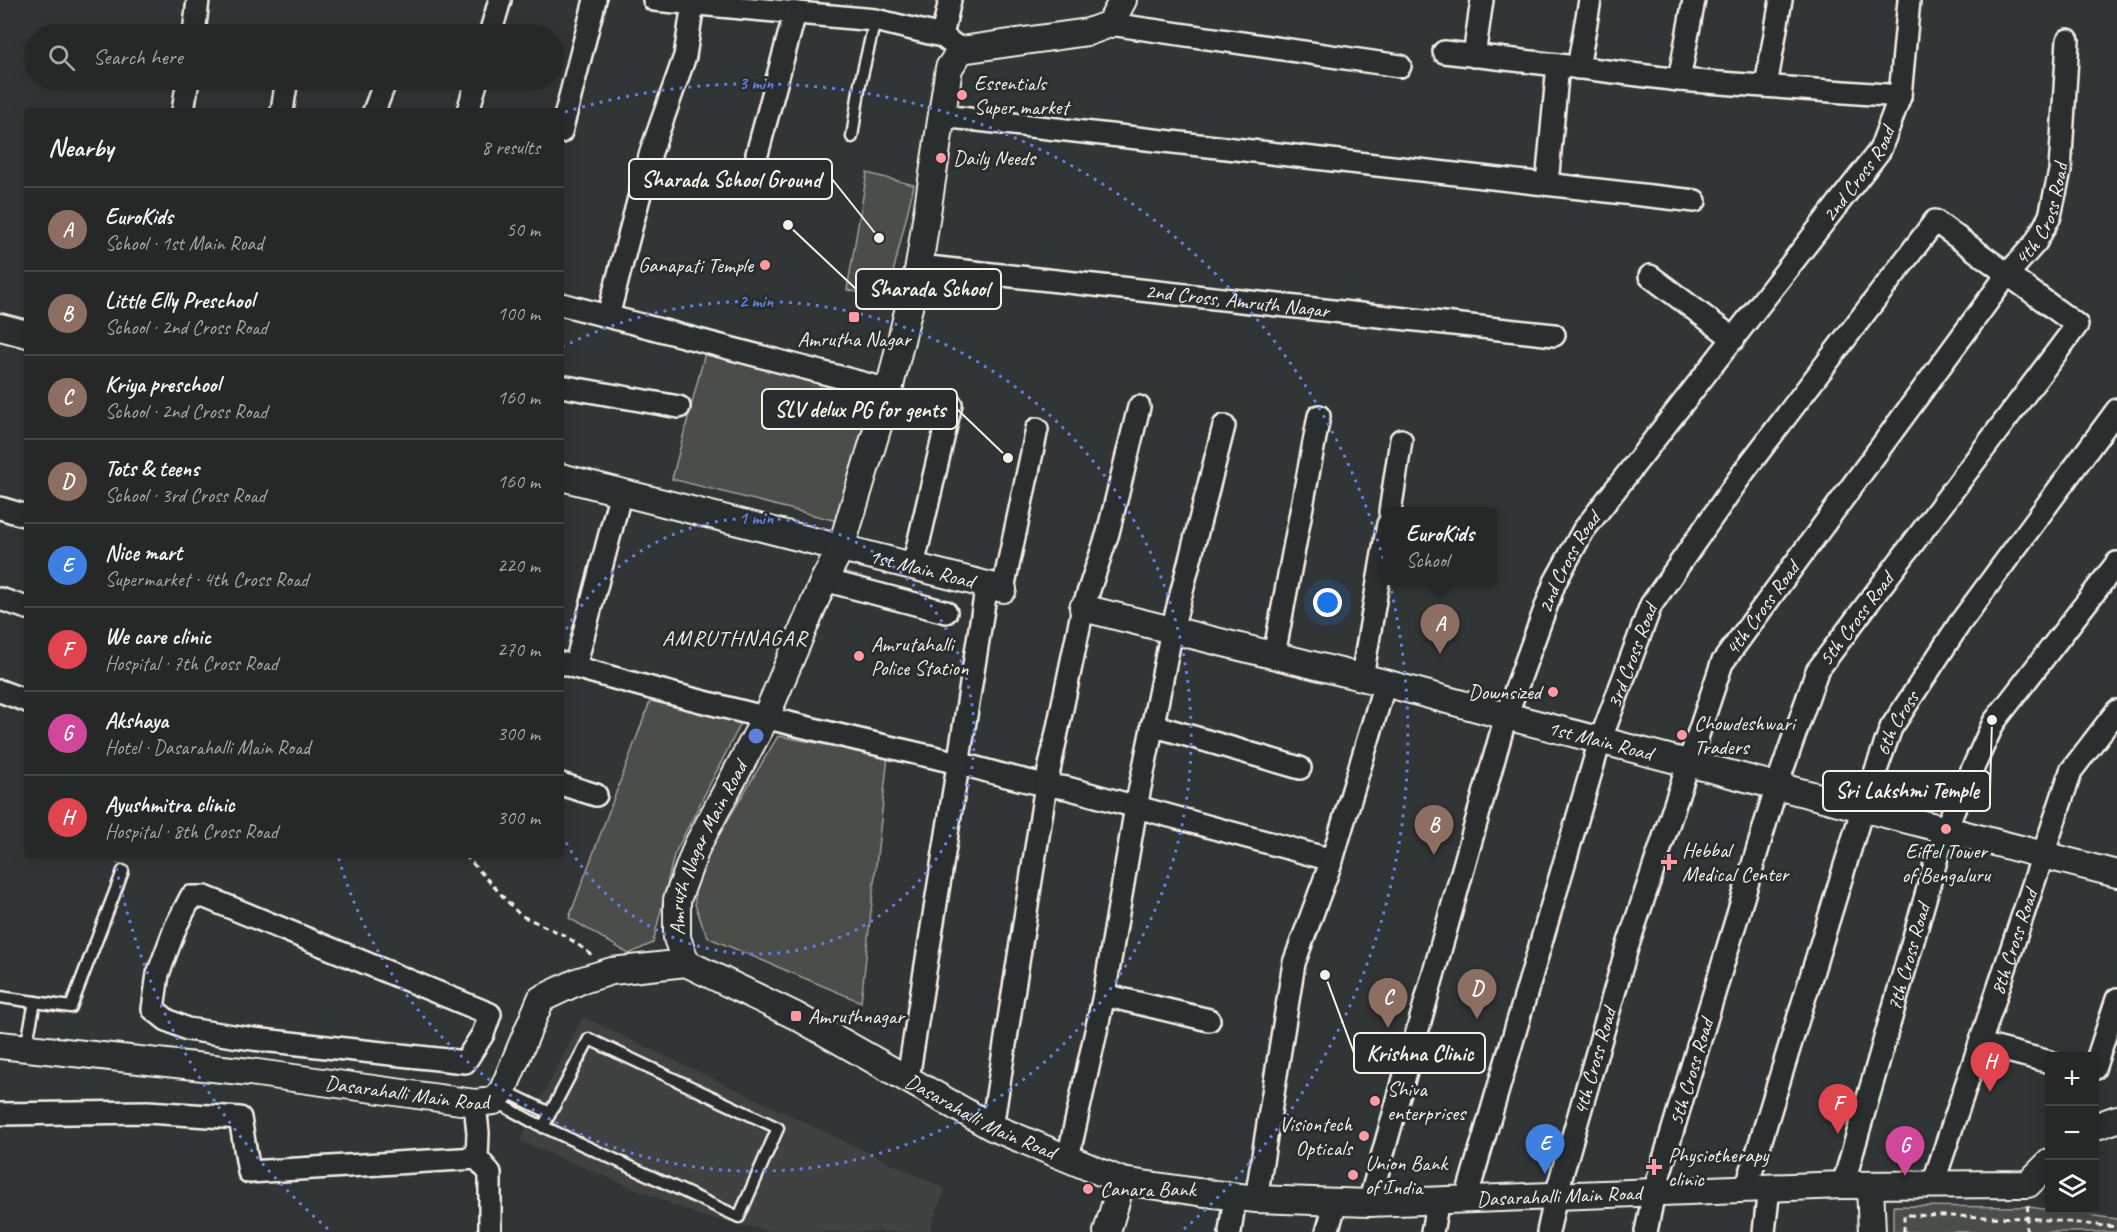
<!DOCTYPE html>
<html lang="en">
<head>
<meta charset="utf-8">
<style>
	body { margin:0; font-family:Caveat,sans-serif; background:#323434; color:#f1f3f6 }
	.controls { position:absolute; right:18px; bottom:18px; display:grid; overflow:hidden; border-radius:6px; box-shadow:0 3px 15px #0003 }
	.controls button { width:54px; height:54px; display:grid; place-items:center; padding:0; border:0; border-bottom:2px solid #424445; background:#262828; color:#f1f3f6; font:30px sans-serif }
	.you { position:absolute; left:1328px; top:603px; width:21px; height:21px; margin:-15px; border:4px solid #fff; border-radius:50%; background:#1a73e8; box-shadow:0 0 0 9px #1a73e833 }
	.badge { display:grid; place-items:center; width:39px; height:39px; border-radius:50%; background:#1a73e8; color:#fff; font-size:20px; font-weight:700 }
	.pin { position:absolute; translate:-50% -50px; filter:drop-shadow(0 2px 3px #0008) }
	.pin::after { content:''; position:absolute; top:32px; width:21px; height:18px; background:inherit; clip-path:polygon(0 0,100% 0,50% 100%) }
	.popup { position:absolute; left:1383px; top:507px; width:114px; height:78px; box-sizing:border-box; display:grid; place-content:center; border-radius:6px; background:#262828; filter:drop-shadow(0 2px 4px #0005); font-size:20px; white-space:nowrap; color:#a4a6a8 }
	.popup b { font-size:22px; color:#f1f3f6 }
	.popup::after { content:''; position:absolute; left:50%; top:100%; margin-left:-12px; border:12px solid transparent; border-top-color:#262828 }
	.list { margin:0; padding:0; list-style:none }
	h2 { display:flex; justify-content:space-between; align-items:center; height:78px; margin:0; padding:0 24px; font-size:26px }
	h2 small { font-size:20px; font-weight:400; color:#a4a6a8 }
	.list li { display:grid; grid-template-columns:39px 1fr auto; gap:18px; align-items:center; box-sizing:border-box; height:84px; padding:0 24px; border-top:2px solid #424445 }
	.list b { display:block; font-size:22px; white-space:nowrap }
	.list p { margin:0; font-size:20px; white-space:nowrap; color:#a4a6a8 }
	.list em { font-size:20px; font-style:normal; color:#a4a6a8 }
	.icon { flex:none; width:33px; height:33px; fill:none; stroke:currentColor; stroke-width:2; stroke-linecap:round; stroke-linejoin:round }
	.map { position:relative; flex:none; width:2117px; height:1232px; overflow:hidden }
	.search { position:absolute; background:#262828; box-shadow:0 3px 15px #0003; left:24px; top:24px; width:540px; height:66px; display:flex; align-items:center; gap:15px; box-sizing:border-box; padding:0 21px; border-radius:33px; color:#a4a6a8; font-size:22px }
	.panel { position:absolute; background:#262828; box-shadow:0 3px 15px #0003; left:24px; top:108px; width:540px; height:750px; border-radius:6px }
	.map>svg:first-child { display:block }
	.built { fill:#404242 }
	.green { fill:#4b4d4c; stroke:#a09f9a; stroke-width:1.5 }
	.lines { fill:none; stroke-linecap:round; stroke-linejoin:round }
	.service-casing { stroke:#f4f1e8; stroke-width:15 }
	.minor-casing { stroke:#f4f1e8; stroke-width:26 }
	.tertiary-casing { stroke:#f4f1e8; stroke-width:30 }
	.path { stroke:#f4f1e8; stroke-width:3; stroke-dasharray:6 4.5; stroke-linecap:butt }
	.service { stroke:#2a2d2e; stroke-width:10 }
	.minor { stroke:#2a2d2e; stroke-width:21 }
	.tertiary { stroke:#2a2d2e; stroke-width:26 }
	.ring { fill:none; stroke:#5e7fdd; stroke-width:3; stroke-dasharray:3 6 }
	.poi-dot { fill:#ff9aa2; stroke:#2a2d2e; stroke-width:2 }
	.labels { text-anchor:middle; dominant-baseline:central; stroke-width:6; stroke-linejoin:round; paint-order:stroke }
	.poi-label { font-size:21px; fill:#f4f1e8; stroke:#2a2d2e; text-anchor:start }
	.street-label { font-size:21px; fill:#f4f1e8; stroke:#2a2d2e }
	.neighbourhood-label { font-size:22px; letter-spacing:1.5px; fill:#f4f1e8; stroke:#2a2d2e }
	.centre { fill:#5e7fdd; stroke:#2a2d2e; stroke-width:3 }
	.ring-label { font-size:18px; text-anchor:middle; font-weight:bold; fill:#5e7fdd; stroke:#2a2d2e; stroke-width:6; stroke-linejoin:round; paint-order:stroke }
	.leader { fill:none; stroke:#f4f1e8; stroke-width:2 }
	.callout-dot { fill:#f4f1e8; stroke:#2a2d2e; stroke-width:2 }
	.callout { fill:#2a2d2e; stroke:#f4f1e8; stroke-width:2 }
	.callout-label { font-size:22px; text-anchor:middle; font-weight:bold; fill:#f4f1e8 }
</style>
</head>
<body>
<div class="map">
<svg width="2117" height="1232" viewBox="0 0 2117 1232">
	<rect width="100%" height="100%" fill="#323535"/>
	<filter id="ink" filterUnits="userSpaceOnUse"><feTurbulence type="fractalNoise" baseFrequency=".0167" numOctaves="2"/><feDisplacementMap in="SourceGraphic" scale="12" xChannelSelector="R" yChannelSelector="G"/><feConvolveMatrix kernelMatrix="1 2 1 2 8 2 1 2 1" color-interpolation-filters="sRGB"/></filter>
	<g filter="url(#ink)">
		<path class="built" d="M583,1017L945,1189L929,1232H772L696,1214L520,1141Z"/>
		<g class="green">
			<path d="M867,173L914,185L887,298L847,290Z"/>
			<path d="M706,349L875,393L841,522L672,479Z"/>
			<path d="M651,699L741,723L674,855L653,943L629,954L569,918Z"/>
			<path d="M778,736L888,756L861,1002L709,938L703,927L695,904V890L701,865Z"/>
			<path d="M1893,1206L2029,1207L2117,1219V1232H1893Z"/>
		</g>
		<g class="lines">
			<g class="service-casing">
				<g id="service">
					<path d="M852,137L860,84L875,20"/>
					<path d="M0,997L35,1002L26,1047"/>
					<path d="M35,1002L71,1007L123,871"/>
					<path d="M503,1090L550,1113"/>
					<path d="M495,1101L531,1121L739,1217L778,1128L589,1039L543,1127"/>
				</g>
			</g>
			<g class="minor-casing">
				<g id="minor">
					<path d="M654,0L875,20L942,36L961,50"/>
					<path d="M1110,24L1400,66"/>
					<path d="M194,34L198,0"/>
					<path d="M490,34L500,0"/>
					<path d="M942,36L950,0"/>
					<path d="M1444,52L1558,65"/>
					<path d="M1474,56L1482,0"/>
					<path d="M1578,68L1590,0"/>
					<path d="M1679,80L1694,0"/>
					<path d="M1766,86L1781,0"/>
					<path d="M183,111L188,80"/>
					<path d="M282,111L286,85"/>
					<path d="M374,111L386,80"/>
					<path d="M468,111L477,80"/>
					<path d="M942,116L1695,201"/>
					<path d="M561,132L595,0"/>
					<path d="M757,154L795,13"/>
					<path d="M1547,184L1558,65L1679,80L1900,96"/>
					<path id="s1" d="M919,266L1554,335"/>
					<path d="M1650,276L1734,339"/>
					<path d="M561,304L889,390"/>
					<path d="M608,316L651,152L685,56L693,4"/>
					<path d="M561,386L679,407"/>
					<path d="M0,508L27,516"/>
					<path d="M1390,512L1401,440"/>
					<path d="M913,566L951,404"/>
					<path d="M824,580L946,612"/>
					<path d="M1003,589L1037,429"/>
					<path d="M0,599L27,608"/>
					<path d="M1274,655L1319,416"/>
					<path d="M561,663C681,698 802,727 924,755C972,765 1018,782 1067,788L1332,860"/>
					<path d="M575,667L621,492"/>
					<path d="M1362,677L1388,524"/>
					<path d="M0,691L27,701"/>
					<path d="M1152,725L1300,768"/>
					<path d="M561,784L596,795"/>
					<path d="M191,897H205L490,1014L483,1034L465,1062L253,1039L187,1029L167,1020L153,1009L158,974L176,926Z"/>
					<path d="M1104,995L1209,1020"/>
					<path d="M1980,1044L2050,1062"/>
					<path d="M2094,1069L2117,999"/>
					<path d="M908,1078L987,584"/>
					<path d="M475,1103L478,1133L477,1158"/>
					<path d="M0,1114L147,1112L240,1118L249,1172L477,1158L490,1173V1232"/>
					<path d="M992,1127L1046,785L1083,608L1108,533L1139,407"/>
					<path d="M1068,1158L1104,995L1136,807L1172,630L1224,426"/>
					<path id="s2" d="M1933,1184L2071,771L2117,711"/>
					<path id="s3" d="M1843,1185L1945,829L1994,722L2117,563"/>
					<path id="s4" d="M1746,1189L1863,807L1891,728L1960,623L2117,410"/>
					<path d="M1256,1199L1294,963L1332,860L1385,683"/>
					<path id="s5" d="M1466,1199L1600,741L1651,605L1745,470L1935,221L2077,325L1817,671L1777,785L1654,1192L1646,1232"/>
					<path id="s6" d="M1369,1203L1506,716L1555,582L1583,531L1880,150L1900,96L1909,0"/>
					<path d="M1230,1232L1235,1196"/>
					<path d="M1327,1232L1336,1202"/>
					<path d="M1432,1232L1438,1200"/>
					<path id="s7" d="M1548,1232L1556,1195L1627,948L1722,663L2007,275L2036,242L2050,216L2060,171L2068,40"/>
					<path d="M1764,1232L1769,1188"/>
				</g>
			</g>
			<g class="tertiary-casing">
				<g id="tertiary">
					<path d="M0,327L27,334"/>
					<path id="s8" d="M561,477L1003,589"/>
					<path id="s9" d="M1083,608L1385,683L1506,716L2117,874"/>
					<path id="s10" d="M686,963L677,938V900L697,846L765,719L824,580L841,548L889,390L919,266L949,68L961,50L1088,32L1110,24L1123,0"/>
					<path id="s11" d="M0,1045L250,1072L475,1103L494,1101L503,1090L541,999L579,981L612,971L686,963L796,1016L992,1127L1122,1181L1198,1192L1256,1199L1369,1203L1843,1185L2028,1184L2050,1162"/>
					<path d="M2094,1127L2117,1119"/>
					<path d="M1870,1185L1872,1232"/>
					<path d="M1107,1232L1122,1181"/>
				</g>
			</g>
			<g class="path">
				<path d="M465,855L520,915L566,936L592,955"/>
				<path d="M1904,1232V1215L2028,1218L2117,1227"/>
				<path d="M2026,1232L2028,1204"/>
			</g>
			<use href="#service" class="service"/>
			<use href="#minor" class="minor"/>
			<use href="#tertiary" class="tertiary"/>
		</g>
	</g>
	<g class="ring">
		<path d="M562 637A218 218 0 1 1 562 835"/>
		<path d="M562 347A435 435 0 1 1 338 856"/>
		<path d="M328 1229A653 653 0 0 1 115 861M565 112A653 653 0 0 1 1184 1229"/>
	</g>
	<g class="poi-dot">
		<circle cx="962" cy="95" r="6"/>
		<circle cx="941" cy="158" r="6"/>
		<circle cx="765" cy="265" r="6"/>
		<rect x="848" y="311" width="12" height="12" rx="3"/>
		<circle cx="859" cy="656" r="6"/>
		<circle cx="1553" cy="692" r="6"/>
		<circle cx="1682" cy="735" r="6"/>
		<circle cx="1946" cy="829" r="6"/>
		<path d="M1666 853h6v6h6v6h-6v6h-6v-6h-6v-6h6z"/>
		<rect x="790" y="1010" width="12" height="12" rx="3"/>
		<circle cx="1375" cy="1101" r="6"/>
		<circle cx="1364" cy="1136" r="6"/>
		<path d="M1651 1158h6v6h6v6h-6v6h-6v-6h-6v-6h6z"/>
		<circle cx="1353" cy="1175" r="6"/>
		<circle cx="1088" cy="1189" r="6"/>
	</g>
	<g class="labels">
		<g class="poi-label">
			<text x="974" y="83">Essentials<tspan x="974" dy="24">Super market</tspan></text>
			<text x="953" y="158">Daily Needs</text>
			<text x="753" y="265" text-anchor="end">Ganapati Temple</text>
			<text x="854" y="339" text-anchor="middle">Amrutha Nagar</text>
			<text x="871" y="644">Amrutahalli<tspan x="871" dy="24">Police Station</tspan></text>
			<text x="1541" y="692" text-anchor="end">Downsized</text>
			<text x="1694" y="723">Chowdeshwari<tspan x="1694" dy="24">Traders</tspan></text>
			<text x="1682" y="850">Hebbal<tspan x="1682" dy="24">Medical Center</tspan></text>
			<text x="1946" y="851" text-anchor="middle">Eiffel Tower<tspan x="1946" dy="24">of Bengaluru</tspan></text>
			<text x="808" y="1016">Amruthnagar</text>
			<text x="1387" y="1089">Shiva<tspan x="1387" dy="24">enterprises</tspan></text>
			<text x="1352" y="1124" text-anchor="end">Visiontech<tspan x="1352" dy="24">Opticals</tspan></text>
			<text x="1668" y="1155">Physiotherapy<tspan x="1668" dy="24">clinic</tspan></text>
			<text x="1365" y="1163">Union Bank<tspan x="1365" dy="24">of India</tspan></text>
			<text x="1100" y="1189">Canara Bank</text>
		</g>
		<g class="street-label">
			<text stroke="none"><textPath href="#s6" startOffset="1158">2nd Cross Road</textPath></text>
			<text stroke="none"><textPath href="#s7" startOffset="1149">4th Cross Road</textPath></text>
			<text stroke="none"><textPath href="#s1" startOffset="320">2nd Cross, Amruth Nagar</textPath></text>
			<text stroke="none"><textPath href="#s6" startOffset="672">2nd Cross Road</textPath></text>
			<text stroke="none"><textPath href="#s8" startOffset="372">1st Main Road</textPath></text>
			<text stroke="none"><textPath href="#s7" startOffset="663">4th Cross Road</textPath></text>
			<text transform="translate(1856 619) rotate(-53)">5th Cross Road</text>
			<text stroke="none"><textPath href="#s5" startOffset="568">3rd Cross Road</textPath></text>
			<text stroke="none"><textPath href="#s4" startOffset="490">6th Cross</textPath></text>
			<text stroke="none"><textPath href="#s9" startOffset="534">1st Main Road</textPath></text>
			<text stroke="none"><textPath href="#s10" startOffset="123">Amruth Nagar Main Road</textPath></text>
			<text stroke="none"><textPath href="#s2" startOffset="255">8th Cross Road</textPath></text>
			<text stroke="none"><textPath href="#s3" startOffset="237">7th Cross Road</textPath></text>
			<text stroke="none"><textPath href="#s7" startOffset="177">4th Cross Road</textPath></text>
			<text transform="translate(1691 1072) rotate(-73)">5th Cross Road</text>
			<text stroke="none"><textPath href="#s11" startOffset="410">Dasarahalli Main Road</textPath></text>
			<text stroke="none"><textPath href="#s11" startOffset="1094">Dasarahalli Main Road</textPath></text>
			<text stroke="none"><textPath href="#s11" startOffset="1688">Dasarahalli Main Road</textPath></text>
		</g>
		<g class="neighbourhood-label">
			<text x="735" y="638">AMRUTHNAGAR</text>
		</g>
	</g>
	<circle cx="756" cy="736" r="9" class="centre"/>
	<g class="ring-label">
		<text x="756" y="89">3 min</text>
		<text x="756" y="307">2 min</text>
		<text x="756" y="524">1 min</text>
	</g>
	<path class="leader" d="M879 238L832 179M788 225L856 289M1008 458L957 409M1992 720L1990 791M1325 975L1354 1053"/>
	<g class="callout-dot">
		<circle cx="879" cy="238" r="6"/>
		<circle cx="788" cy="225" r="6"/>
		<circle cx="1008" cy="458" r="6"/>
		<circle cx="1992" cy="720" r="6"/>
		<circle cx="1325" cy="975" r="6"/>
	</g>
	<g class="callout">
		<rect x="629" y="159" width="203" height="40" rx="6"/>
		<rect x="856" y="269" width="145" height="40" rx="6"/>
		<rect x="762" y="389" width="195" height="40" rx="6"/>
		<rect x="1823" y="771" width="167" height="40" rx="6"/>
		<rect x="1354" y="1033" width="131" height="40" rx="6"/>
	</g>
	<g class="callout-label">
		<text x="731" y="187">Sharada School Ground</text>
		<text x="929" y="296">Sharada School</text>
		<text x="860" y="417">SLV delux PG for gents</text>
		<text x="1907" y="798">Sri Lakshmi Temple</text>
		<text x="1420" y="1061">Krishna Clinic</text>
	</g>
</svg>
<div class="controls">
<button>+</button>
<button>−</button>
<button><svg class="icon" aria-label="layers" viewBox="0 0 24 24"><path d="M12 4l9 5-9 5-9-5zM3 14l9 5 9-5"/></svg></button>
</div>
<div class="you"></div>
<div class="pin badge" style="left:1440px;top:654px;background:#8d6e63">A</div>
<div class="popup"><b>EuroKids</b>School</div>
<div class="pin badge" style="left:1434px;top:855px;background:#8d6e63">B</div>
<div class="pin badge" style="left:1388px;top:1028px;background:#8d6e63">C</div>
<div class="pin badge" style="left:1477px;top:1019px;background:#8d6e63">D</div>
<div class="pin badge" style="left:1545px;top:1174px;background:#3f7fe0">E</div>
<div class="pin badge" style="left:1838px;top:1134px;background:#e0444e">F</div>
<div class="pin badge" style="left:1905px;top:1176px;background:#d1479c">G</div>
<div class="pin badge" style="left:1990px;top:1092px;background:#e0444e">H</div>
<div class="search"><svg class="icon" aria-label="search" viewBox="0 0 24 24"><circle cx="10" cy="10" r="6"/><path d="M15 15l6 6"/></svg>Search here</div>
<section class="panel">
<h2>Nearby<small>8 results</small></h2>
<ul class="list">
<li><span class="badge" style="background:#8d6e63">A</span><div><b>EuroKids</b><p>School · 1st Main Road</p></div><em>50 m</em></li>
<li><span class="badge" style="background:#8d6e63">B</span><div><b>Little Elly Preschool</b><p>School · 2nd Cross Road</p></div><em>100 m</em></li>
<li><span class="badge" style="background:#8d6e63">C</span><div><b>Kriya preschool</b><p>School · 2nd Cross Road</p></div><em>160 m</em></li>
<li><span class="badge" style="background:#8d6e63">D</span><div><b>Tots &amp; teens</b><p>School · 3rd Cross Road</p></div><em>160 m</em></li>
<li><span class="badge" style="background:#3f7fe0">E</span><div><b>Nice mart</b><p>Supermarket · 4th Cross Road</p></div><em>220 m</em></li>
<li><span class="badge" style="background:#e0444e">F</span><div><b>We care clinic</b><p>Hospital · 7th Cross Road</p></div><em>270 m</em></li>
<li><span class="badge" style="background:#d1479c">G</span><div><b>Akshaya</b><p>Hotel · Dasarahalli Main Road</p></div><em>300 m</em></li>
<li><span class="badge" style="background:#e0444e">H</span><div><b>Ayushmitra clinic</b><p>Hospital · 8th Cross Road</p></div><em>300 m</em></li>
</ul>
</section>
</div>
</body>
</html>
